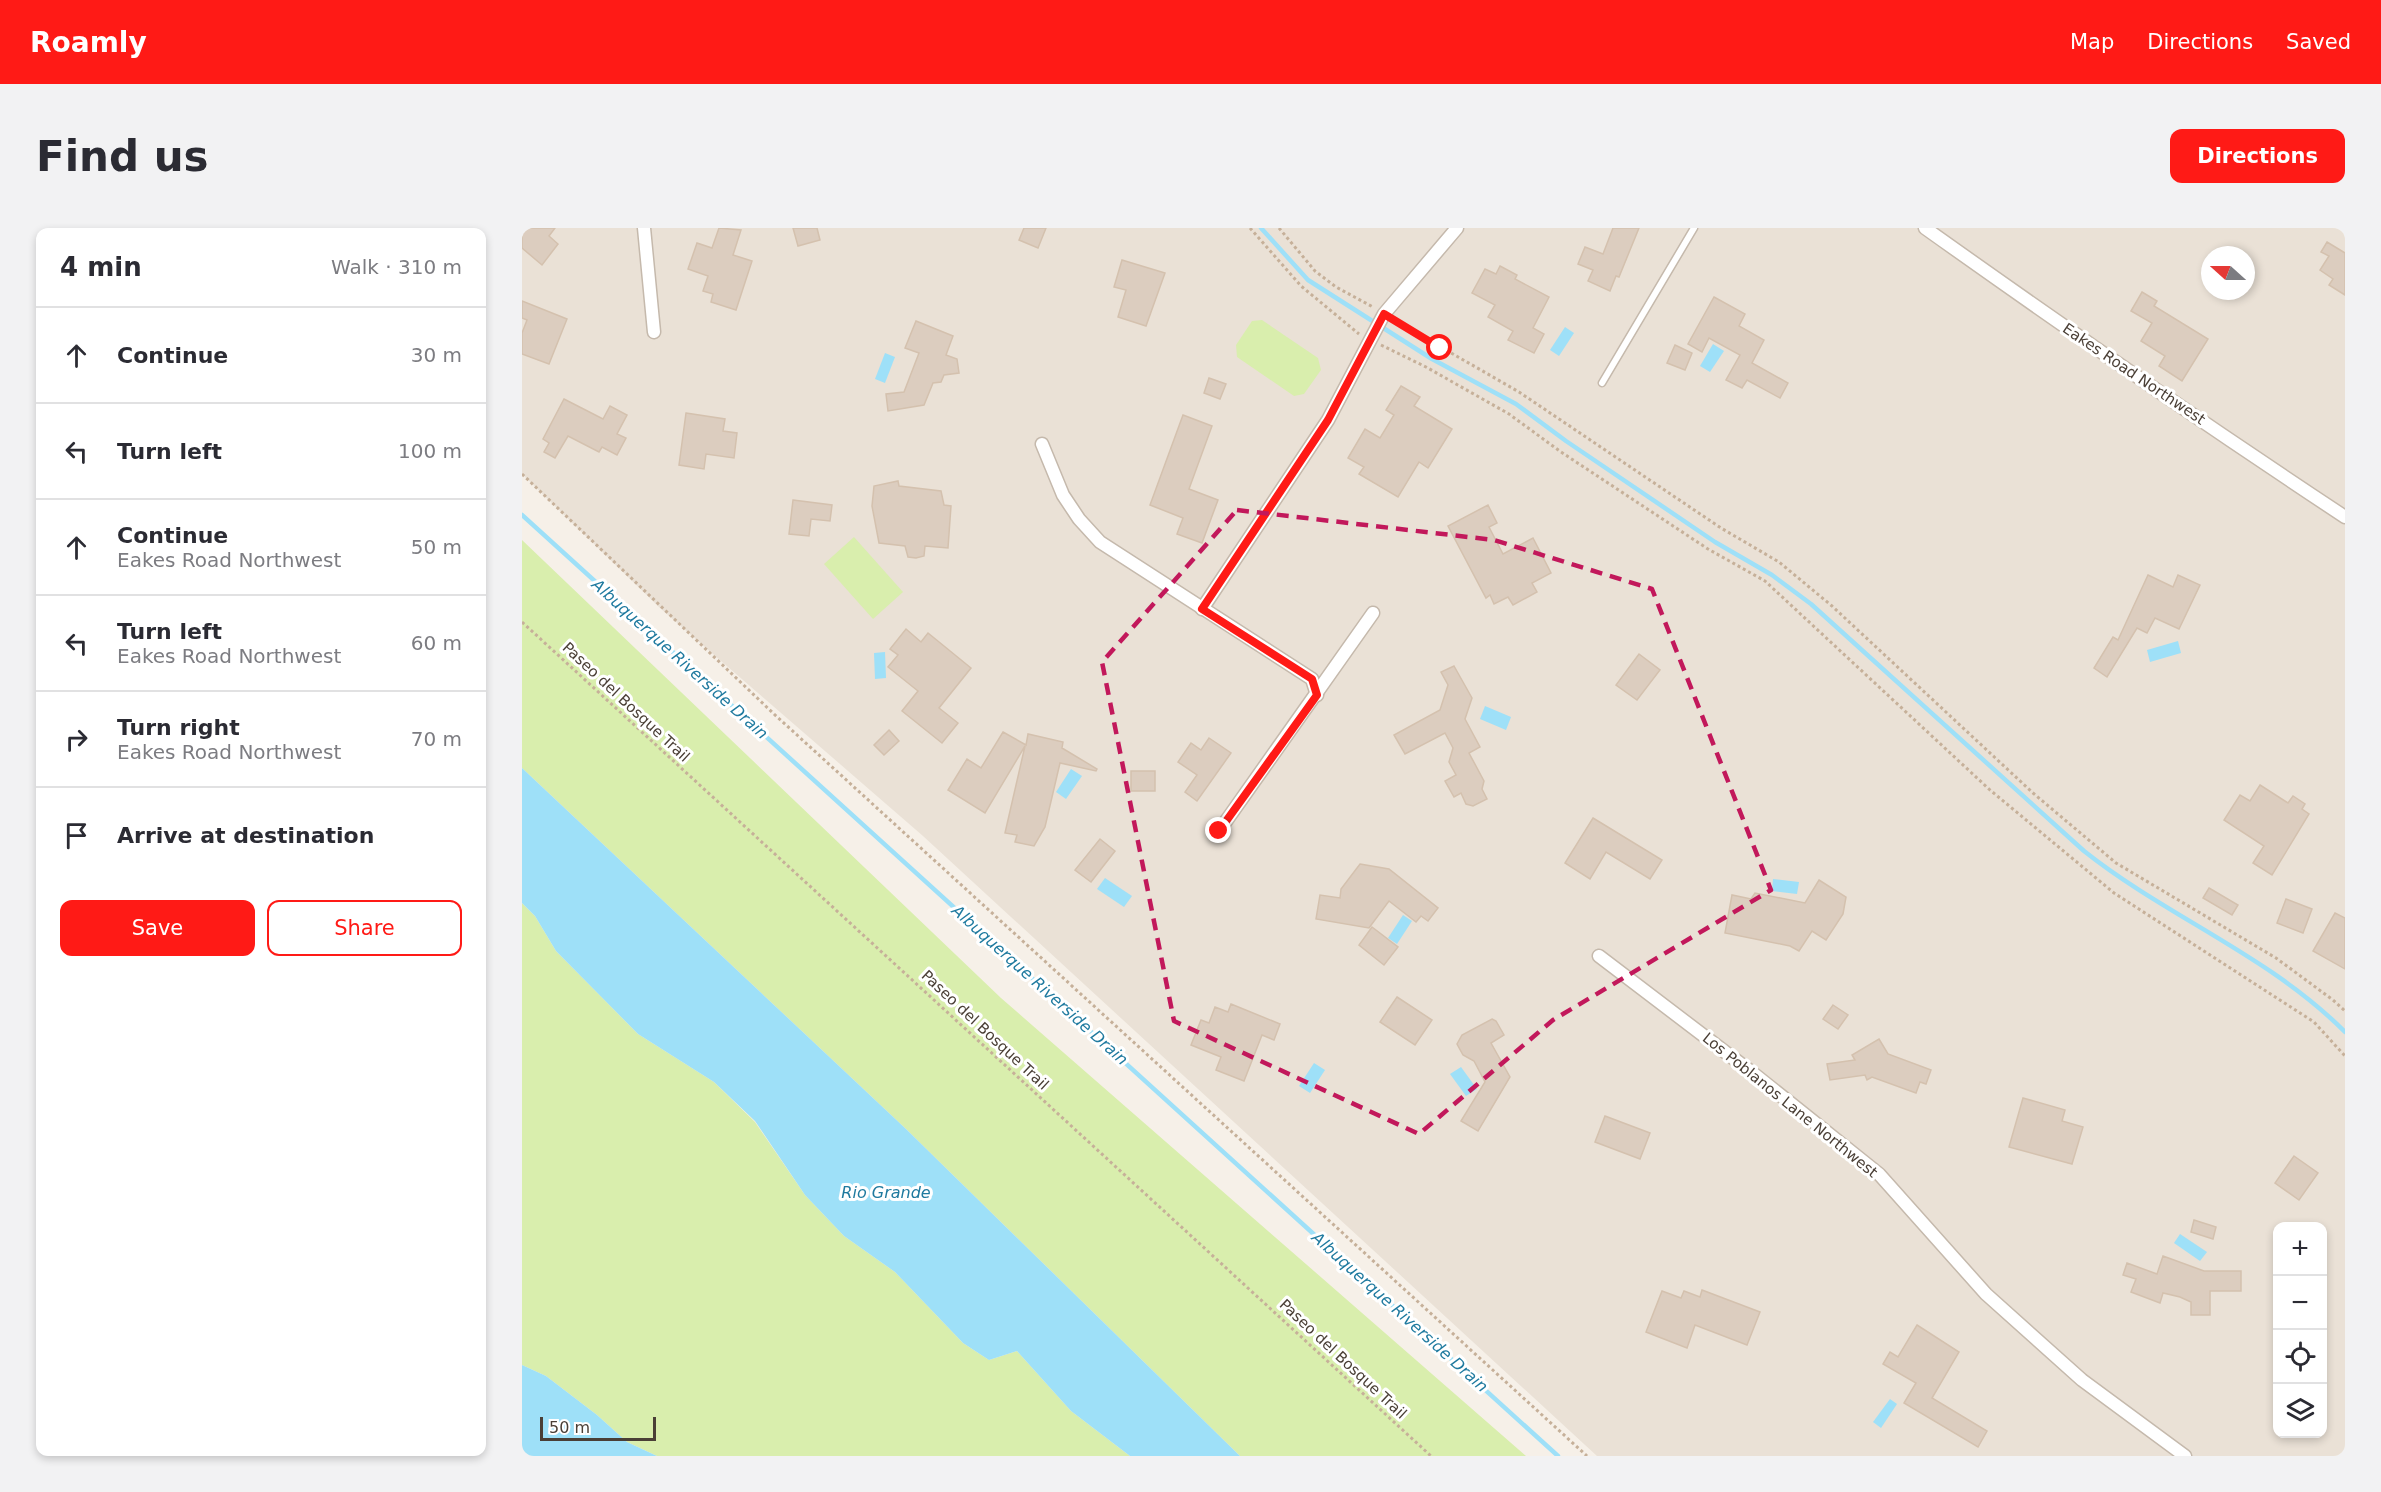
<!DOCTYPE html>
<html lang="en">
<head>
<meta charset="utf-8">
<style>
	body { margin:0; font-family:"DejaVu Sans",sans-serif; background:#f2f2f3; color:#2b2b33 }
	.controls { position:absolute; right:18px; bottom:18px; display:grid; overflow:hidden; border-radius:12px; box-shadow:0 3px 9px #0003 }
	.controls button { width:54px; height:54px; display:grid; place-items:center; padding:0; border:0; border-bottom:2px solid #e1e1e2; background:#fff; color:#2b2b33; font:30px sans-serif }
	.compass { position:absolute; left:1679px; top:18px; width:54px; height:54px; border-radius:50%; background:#fff; box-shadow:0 3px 9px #0003; rotate:291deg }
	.scale { position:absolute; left:18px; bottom:15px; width:116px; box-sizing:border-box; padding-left:6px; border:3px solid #4a3f36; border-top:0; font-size:16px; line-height:21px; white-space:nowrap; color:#4a3f36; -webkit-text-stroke:4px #fff; paint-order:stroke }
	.stop { position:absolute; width:18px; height:18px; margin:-14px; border:4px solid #ff1a16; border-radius:50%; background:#fff }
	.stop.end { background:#ff1a16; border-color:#fff; box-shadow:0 2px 6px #0008 }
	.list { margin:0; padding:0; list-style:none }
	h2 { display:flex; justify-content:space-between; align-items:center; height:78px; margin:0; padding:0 24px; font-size:26px }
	h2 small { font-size:20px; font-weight:400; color:#7c7c81 }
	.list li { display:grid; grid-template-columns:39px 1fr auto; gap:18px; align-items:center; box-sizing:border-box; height:96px; padding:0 24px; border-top:2px solid #e1e1e2 }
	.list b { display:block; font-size:22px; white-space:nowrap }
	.list p { margin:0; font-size:20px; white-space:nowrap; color:#7c7c81 }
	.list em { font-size:20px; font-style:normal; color:#7c7c81 }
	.actions { display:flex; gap:12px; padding:18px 24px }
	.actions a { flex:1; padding:14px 0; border:2px solid #ff1a16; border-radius:12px; text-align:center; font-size:21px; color:#ff1a16 }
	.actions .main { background:#ff1a16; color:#fff }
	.icon { flex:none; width:33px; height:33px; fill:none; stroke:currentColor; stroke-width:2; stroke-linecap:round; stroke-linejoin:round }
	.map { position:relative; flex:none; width:1823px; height:1228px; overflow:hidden; border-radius:12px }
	header { display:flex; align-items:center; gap:36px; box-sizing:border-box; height:84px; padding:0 30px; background:#ff1a16; color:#fff }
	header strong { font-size:28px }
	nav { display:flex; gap:33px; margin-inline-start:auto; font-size:21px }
	.intro { display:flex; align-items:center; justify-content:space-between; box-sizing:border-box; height:144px; padding:0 36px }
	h1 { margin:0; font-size:42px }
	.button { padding:15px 27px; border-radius:12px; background:#ff1a16; color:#fff; font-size:21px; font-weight:700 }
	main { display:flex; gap:36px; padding:0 36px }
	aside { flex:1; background:#fff; border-radius:12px; box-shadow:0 3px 9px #0003 }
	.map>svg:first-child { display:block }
	.residential { fill:#eae1d6; fill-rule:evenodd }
	.green { fill:#d9eead }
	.water { fill:#9ee0f8 }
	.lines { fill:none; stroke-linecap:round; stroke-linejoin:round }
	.stream { stroke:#9ee0f8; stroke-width:4.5 }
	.building { fill:#dccdbf; stroke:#d4c1ae; stroke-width:1.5 }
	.service-casing { stroke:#c5b9ac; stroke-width:9 }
	.minor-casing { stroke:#c5b9ac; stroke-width:15 }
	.path { stroke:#c6b099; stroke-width:3; stroke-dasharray:3 3; stroke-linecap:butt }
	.service { stroke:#fff; stroke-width:6 }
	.minor { stroke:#fff; stroke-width:12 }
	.route { stroke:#ff1a16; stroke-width:8 }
	.marked { fill:none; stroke:#c2185b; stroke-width:4.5; stroke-dasharray:12 8; stroke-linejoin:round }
	.labels { text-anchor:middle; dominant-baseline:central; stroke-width:6; stroke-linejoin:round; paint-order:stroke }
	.street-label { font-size:15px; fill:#4a3f36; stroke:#fff }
	.water-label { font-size:16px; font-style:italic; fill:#1f7a9f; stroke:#fff }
</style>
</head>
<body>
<header>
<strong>Roamly</strong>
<nav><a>Map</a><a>Directions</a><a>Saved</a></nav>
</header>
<div class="intro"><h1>Find us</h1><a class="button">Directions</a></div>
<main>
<aside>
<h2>4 min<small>Walk · 310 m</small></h2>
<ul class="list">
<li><svg class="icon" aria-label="ahead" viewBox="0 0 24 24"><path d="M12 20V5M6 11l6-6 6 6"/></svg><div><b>Continue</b></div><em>30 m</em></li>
<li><svg class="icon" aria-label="left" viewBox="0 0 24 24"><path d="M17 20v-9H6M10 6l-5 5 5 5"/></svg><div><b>Turn left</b></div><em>100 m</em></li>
<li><svg class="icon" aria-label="ahead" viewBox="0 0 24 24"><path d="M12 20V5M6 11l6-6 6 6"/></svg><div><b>Continue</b><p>Eakes Road Northwest</p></div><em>50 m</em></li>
<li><svg class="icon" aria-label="left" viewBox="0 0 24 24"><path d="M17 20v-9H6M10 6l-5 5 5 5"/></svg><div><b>Turn left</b><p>Eakes Road Northwest</p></div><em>60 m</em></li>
<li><svg class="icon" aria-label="right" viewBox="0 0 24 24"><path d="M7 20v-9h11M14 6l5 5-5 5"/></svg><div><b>Turn right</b><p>Eakes Road Northwest</p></div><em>70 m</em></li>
<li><svg class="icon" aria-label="arrive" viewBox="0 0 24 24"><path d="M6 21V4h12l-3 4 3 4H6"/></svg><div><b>Arrive at destination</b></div></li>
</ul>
<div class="actions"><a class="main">Save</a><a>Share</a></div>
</aside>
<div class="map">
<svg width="1823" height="1228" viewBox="0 0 1823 1228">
	<rect width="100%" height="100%" fill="#f6f0e8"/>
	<path class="residential" d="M0,0H1823V1228H1075L401,608L138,380L0,246ZM1688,27H1724V63H1688ZM1756,998H1800V1206H1756Z"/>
	<g class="green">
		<path d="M740,92L796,130L799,142L782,166L772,168L715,129L714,117L730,93Z"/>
		<path d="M332,309L381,364L351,391L302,336Z"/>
		<path d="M0,312L479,770L1004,1228H718L384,901L0,540Z"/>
		<path d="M0,675L13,688L34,723L116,806L192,854L233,894L283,967L322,1008L373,1044L441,1115L467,1132L495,1123L549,1183L608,1228H135L105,1214L75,1187L24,1148L0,1137Z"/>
	</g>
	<g class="water">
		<path d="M1043,99L1052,105L1037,128L1028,122Z"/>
		<path d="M1191,116L1202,123L1188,144L1178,138Z"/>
		<path d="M363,125L373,129L363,155L353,151Z"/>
		<path d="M1656,413L1659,425L1628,434L1625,422Z"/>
		<path d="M363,424L364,450L353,451L352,425Z"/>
		<path d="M963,478L989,489L984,502L958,491Z"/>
		<path d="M0,540L384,901L718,1228H608L549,1183L495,1123L467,1132L441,1115L373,1044L322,1008L283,967L233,893L192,854L116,806L34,723L13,688L0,675Z"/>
		<path d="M549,541L560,548L544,571L534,564Z"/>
		<path d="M583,650L610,668L602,679L575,661Z"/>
		<path d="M1251,651L1277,654L1275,666L1250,663Z"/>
		<path d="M881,687L890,693L875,716L866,710Z"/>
		<path d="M792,835L803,842L788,865L777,858Z"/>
		<path d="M939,839L955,861L944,868L928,846Z"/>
		<path d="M1658,1006L1685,1024L1678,1033L1652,1015Z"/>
		<path d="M0,1137L24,1148L75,1187L105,1214L135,1228H0Z"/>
		<path d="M1368,1171L1375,1176L1359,1200L1351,1194Z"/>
	</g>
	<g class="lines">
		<g class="stream">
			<path d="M739,0L786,52L910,131L994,176L1044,213L1193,314L1250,347L1289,376L1562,623C1645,689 1748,728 1823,804"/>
			<path d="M0,287L1036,1228"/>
		</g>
	</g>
	<g class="building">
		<path d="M0,0H33L27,8L36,16L20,37L0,20Z"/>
		<path d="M197,0L219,2L211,27L230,33L214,82L189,74L191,66L181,63L186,48L166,41L175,15L190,20Z"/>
		<path d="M271,0H295L298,12L276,18Z"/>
		<path d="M502,0H524L516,20L497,12Z"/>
		<path d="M1091,0H1117L1097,49L1094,48L1088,63L1066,53L1071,42L1056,36L1063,19L1081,26Z"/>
		<path d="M1805,14L1823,25V67L1807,57L1811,51L1798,42L1807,28L1799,24Z"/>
		<path d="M600,32L643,45L624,98L596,89L604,62L592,59Z"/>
		<path d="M978,38L995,47L993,51L1027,69L1011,100L1022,106L1012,125L986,112L991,103L966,89L973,77L950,65L963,41L974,46Z"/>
		<path d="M1620,64L1635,73L1632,78L1686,111L1660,153L1637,138L1643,128L1619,113L1630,95L1609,83Z"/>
		<path d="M1192,69L1223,86L1217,98L1242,112L1230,135L1266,155L1258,170L1225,152L1220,160L1204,152L1218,127L1187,110L1180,124L1166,116Z"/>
		<path d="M0,73L45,91L27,136L0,126V105L5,92L0,90Z"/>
		<path d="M394,93L431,108L424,127L435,131L437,145L422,147L419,154L411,155L402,177L366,183L364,166L382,164L397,125L383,120Z"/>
		<path d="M1153,117L1170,125L1163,142L1145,135Z"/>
		<path d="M687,150L704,156L698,171L682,165Z"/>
		<path d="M879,158L898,169L892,178L930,201L906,240L897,234L876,269L837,246L842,239L826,230L843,201L858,210L872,187L864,182Z"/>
		<path d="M42,171L81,191L88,178L105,187L95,206L104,210L95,227L80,219L77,224L46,208L33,230L22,224L27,215L21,211Z"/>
		<path d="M164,185L203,191L201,203L215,205L212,230L184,226L182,241L157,237Z"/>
		<path d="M661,187L690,198L667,261L696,272L680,315L655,306L661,290L628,277Z"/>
		<path d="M376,253L377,258L419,263L422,277L429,278L426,320L403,318L402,328L394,330L386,329L383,318L357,315L350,278L352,258Z"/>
		<path d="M271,272L310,277L308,293L289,291L287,308L267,306Z"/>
		<path d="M966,277L975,295L967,299L981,326L1011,310L1029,345L1010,355L1015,364L991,377L986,369L972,376L968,367L964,370L926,298Z"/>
		<path d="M1626,347L1651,359L1656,347L1678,357L1657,401L1633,390L1625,405L1615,400L1585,449L1572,440L1591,409L1596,412Z"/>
		<path d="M384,401L399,414L406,405L449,440L417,480L436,495L420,515L380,483L396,463L366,439L376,427L368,421Z"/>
		<path d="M1117,426L1138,442L1115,472L1094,457Z"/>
		<path d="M932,438L950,470L943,491L958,519L947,525L962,553L960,561L965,571L951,578L944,576L939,565L932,569L923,553L934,547L927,534L931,520L923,505L883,526L872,507L918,482L926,457L919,444Z"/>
		<path d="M367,502L377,513L362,527L352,517Z"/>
		<path d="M481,504L504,517L506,506L541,514L540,520L575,541L574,543L538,535L523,599L512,618L493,614L495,607L483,605L503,518L463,585L426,562L445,531L459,540Z"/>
		<path d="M687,510L709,525L675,573L663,564L675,547L656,534L669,515L679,522Z"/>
		<rect x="609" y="543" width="24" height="20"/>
		<path d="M1738,557L1766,575L1771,568L1783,576L1780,581L1787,586L1750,647L1731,635L1742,618L1702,592L1718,567L1728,573Z"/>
		<path d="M1071,590L1140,632L1128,651L1084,624L1068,651L1043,635Z"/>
		<path d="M578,611L593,623L569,654L553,642Z"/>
		<path d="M838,636L867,641L916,680L906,693L899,688L894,694L867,673L847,700L794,691L798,667L818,670L819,661Z"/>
		<path d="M1297,652L1324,669L1321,686L1304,712L1290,703L1277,723L1268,718L1203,705L1210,667L1229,671L1233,665L1283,675Z"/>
		<path d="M1687,660L1716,677L1710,687L1681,670Z"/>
		<path d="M1764,671L1790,681L1781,705L1755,695Z"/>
		<path d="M1813,685L1823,690V741L1791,723Z"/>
		<path d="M850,699L876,719L862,737L837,717Z"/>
		<path d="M875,769L910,792L893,817L858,794Z"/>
		<path d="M709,776L758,796L752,812L740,807L722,853L694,842L699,829L669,817L679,792L687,795L693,779L706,784Z"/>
		<path d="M1311,777L1326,787L1316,801L1301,791Z"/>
		<path d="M970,791L974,793L982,807L969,815L988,849L956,903L939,893L963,854L952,833L941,827L935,816L940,807Z"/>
		<path d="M1357,811L1366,826L1409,842L1404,856L1398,854L1394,865L1350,849L1345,852L1343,847L1308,852L1305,836L1333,832L1330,827Z"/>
		<path d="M1501,870L1543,882L1540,893L1561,899L1550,936L1487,919Z"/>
		<path d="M1083,888L1128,905L1118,931L1073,914Z"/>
		<path d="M1772,928L1796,945L1777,972L1753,955Z"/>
		<path d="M1672,992L1694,999L1691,1011L1669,1004Z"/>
		<path d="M1641,1028L1682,1043H1719V1063H1688V1087H1669V1074L1658,1069L1641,1065L1638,1075L1609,1064L1614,1051L1601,1047L1605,1035L1635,1046Z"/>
		<path d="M1180,1062L1238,1084L1225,1117L1173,1097L1165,1120L1124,1104L1140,1063L1159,1070L1162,1063L1178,1069Z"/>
		<path d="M1395,1097L1437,1124L1410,1170L1465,1203L1456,1219L1382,1175L1394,1155L1361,1136L1368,1124L1376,1129Z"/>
	</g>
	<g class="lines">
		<g class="service-casing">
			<path id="service" d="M1080,155L1172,0"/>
		</g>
		<g class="minor-casing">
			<g id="minor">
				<path d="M122,0L132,104"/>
				<path d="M1403,0C1542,99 1681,195 1823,289"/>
				<path d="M520,216L541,267L557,291L578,314L790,451L795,467"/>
				<path d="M680,381L806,192L862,86L935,0"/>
				<path d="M697,603L851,385"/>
				<path d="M1077,728L1232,846L1357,946L1464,1066L1560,1152L1663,1228"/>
			</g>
		</g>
		<g class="path">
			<path d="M728,0L779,58L837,106"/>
			<path d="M757,0L793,43L814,59L851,79"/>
			<path d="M872,92L997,164L1199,300L1257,334L1310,378L1511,565L1594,635L1754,730L1811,772L1823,783"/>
			<path d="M859,117L904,139L987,186L1039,224L1186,321L1243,353L1468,562L1592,665L1792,794L1823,828"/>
			<path d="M0,246L252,486L1065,1228"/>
			<path d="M0,394L909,1228"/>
		</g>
		<use href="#service" class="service"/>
		<use href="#minor" class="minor"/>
	</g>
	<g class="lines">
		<path class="route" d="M697,603L795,467L790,451L680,381L806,192L862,86L918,120"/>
	</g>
	<path class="marked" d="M715,282L972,312L1130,361L1249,662L1031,792L897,906L652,793L580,434Z"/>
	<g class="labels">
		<g class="street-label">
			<text transform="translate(1612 146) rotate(34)">Eakes Road Northwest</text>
			<text transform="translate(104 474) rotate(43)">Paseo del Bosque Trail</text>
			<text transform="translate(463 802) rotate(43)">Paseo del Bosque Trail</text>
			<text transform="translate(1268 877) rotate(39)">Los Poblanos Lane Northwest</text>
			<text transform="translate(821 1131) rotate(43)">Paseo del Bosque Trail</text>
		</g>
		<g class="water-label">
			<text transform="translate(158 431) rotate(42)">Albuquerque Riverside Drain</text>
			<text transform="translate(518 757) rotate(42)">Albuquerque Riverside Drain</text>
			<text x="364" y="964">Rio Grande</text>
			<text transform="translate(878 1084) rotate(42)">Albuquerque Riverside Drain</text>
		</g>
	</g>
</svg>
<div class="controls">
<button>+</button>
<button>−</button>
<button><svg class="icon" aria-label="locate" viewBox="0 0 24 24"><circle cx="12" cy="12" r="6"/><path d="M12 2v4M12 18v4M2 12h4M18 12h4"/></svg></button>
<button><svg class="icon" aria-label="layers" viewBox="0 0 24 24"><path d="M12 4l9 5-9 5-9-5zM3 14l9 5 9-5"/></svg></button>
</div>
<svg class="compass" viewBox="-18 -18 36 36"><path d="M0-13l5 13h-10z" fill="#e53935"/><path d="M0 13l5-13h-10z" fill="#7c7c81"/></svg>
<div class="scale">50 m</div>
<div class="stop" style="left:918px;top:120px"></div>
<div class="stop end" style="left:697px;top:603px"></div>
</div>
</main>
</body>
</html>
